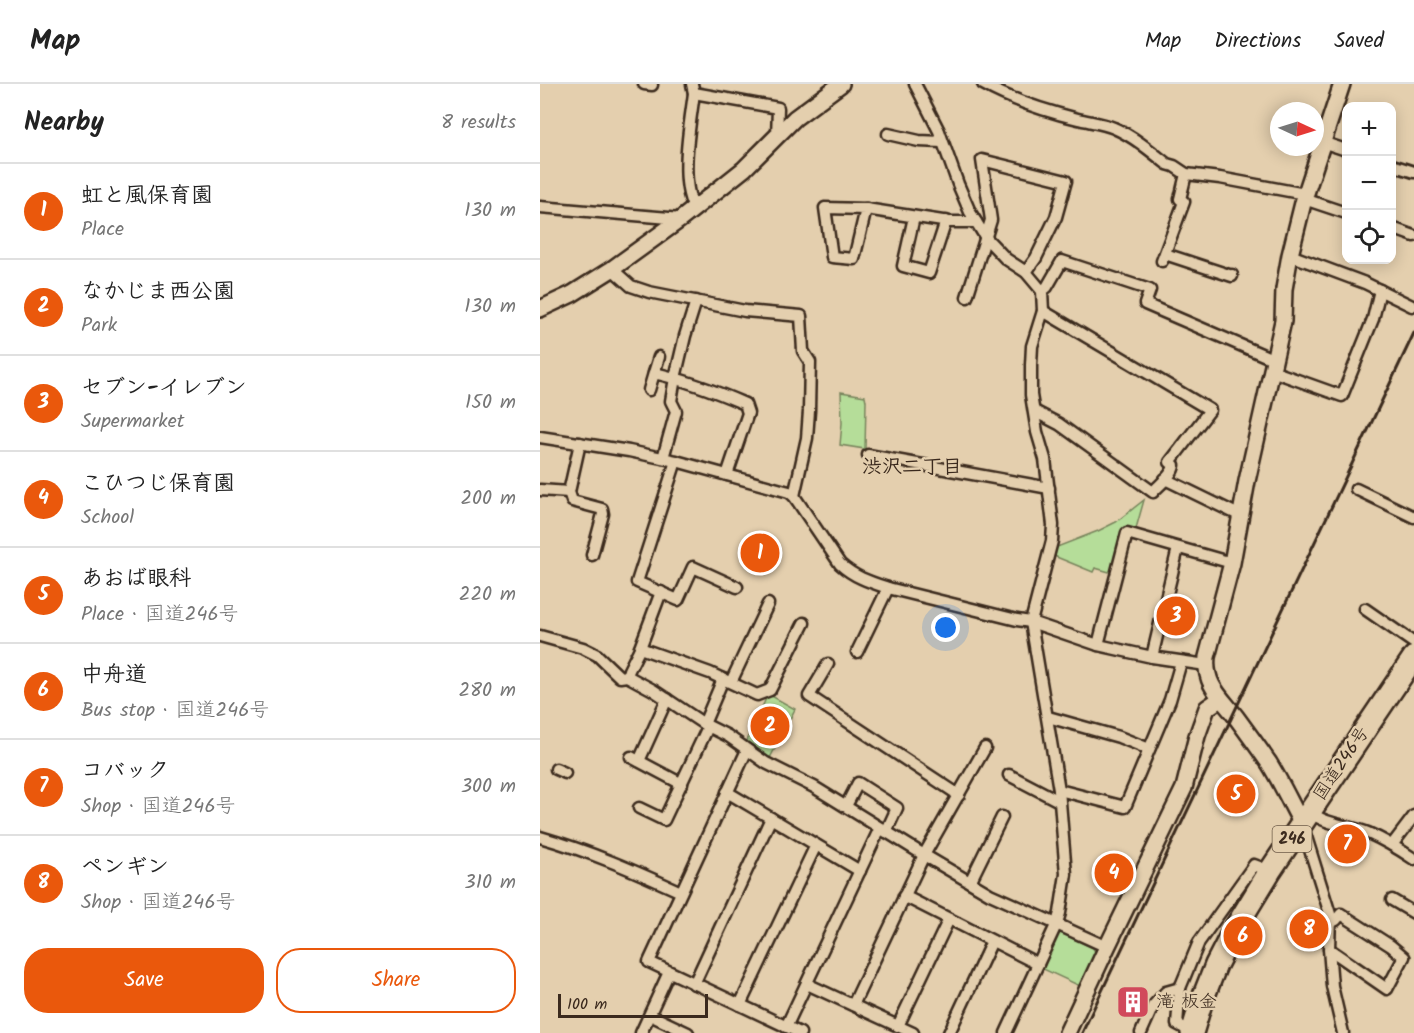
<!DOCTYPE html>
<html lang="en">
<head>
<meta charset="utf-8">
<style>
	body { margin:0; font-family:Kalam,"Klee One",sans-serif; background:#f2f2f2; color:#222 }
	.controls { position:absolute; right:18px; top:18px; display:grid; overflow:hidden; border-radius:12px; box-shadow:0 3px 15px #0003 }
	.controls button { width:54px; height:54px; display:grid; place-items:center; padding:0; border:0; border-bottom:2px solid #e0e0e0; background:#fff; color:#222; font:30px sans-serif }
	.compass { position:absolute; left:730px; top:18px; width:54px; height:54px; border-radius:50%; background:#fff; box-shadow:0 3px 15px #0003; rotate:94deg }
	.scale { position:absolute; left:18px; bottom:15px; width:150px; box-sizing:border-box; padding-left:6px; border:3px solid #3b2a1e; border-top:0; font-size:16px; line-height:21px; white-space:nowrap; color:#3b2a1e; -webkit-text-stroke:4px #e4cfae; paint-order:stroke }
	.you { position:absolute; left:406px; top:544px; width:21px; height:21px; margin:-15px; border:4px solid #fff; border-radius:50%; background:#1a73e8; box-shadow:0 0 0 9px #1a73e833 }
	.badge { display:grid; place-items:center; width:39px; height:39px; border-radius:50%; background:#ea580c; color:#fff; font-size:20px; font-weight:700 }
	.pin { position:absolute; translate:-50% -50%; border:3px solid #fff; box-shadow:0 2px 6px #0006 }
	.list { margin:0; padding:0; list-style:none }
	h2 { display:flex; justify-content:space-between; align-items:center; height:78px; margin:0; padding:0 24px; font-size:26px }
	h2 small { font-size:20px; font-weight:400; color:#767676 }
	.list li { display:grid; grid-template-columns:39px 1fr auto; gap:18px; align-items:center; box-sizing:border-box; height:96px; padding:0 24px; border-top:2px solid #e0e0e0 }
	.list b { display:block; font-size:22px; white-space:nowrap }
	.list p { margin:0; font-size:20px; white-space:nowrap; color:#767676 }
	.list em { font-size:20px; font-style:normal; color:#767676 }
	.actions { display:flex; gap:12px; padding:18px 24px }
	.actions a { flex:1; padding:14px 0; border:2px solid #ea580c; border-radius:24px; text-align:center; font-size:21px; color:#ea580c }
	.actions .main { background:#ea580c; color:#fff }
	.icon { flex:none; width:33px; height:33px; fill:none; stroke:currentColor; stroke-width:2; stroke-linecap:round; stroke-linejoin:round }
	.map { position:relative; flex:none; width:874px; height:949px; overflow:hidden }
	header { display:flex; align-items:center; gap:36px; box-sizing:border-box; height:84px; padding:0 30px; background:#fff; border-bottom:2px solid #e0e0e0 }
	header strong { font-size:28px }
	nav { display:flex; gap:33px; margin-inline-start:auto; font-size:21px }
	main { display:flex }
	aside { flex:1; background:#fff }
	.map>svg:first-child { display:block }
	.green { fill:#b5dd99; stroke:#78845c; stroke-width:1.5 }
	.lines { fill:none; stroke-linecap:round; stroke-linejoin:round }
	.street-casing { stroke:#3b2a1e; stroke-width:15 }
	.secondary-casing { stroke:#3b2a1e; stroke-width:20 }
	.highway-casing { stroke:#3b2a1e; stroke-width:26 }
	.street { stroke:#e4cfae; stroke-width:10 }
	.secondary { stroke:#e4cfae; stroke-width:15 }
	.highway { stroke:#e4cfae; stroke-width:21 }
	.rail { stroke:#3b2a1e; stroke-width:3 }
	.labels { text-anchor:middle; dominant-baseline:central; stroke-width:5; stroke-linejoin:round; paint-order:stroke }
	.shield { fill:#e4cfae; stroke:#6e5c49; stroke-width:1.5 }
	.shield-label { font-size:16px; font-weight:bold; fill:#3b2a1e }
	.street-label { font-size:18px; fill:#3b2a1e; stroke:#e4cfae }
	.poi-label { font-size:18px; fill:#3b2a1e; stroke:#e4cfae; text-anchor:start }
	.neighbourhood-label { font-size:20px; font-weight:bold; fill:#3b2a1e; stroke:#e4cfae }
</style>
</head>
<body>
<header>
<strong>Map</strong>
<nav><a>Map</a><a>Directions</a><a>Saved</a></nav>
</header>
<main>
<aside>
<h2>Nearby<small>8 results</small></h2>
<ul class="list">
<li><span class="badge">1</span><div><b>虹と風保育園</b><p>Place</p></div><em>130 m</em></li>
<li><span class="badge">2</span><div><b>なかじま西公園</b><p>Park</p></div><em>130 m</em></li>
<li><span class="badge">3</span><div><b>セブン-イレブン</b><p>Supermarket</p></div><em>150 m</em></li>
<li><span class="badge">4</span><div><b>こひつじ保育園</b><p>School</p></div><em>200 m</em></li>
<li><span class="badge">5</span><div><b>あおば眼科</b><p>Place · 国道246号</p></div><em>220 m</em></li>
<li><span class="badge">6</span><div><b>中舟道</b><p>Bus stop · 国道246号</p></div><em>280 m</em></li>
<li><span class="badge">7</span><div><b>コバック</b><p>Shop · 国道246号</p></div><em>300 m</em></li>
<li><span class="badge">8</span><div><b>ペンギン</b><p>Shop · 国道246号</p></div><em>310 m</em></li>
</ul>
<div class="actions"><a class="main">Save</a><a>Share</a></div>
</aside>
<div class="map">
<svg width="874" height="949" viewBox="0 0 874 949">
	<rect width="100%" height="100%" fill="#e4cfae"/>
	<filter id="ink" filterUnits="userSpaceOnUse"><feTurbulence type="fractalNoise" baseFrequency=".0167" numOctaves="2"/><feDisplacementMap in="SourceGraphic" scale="12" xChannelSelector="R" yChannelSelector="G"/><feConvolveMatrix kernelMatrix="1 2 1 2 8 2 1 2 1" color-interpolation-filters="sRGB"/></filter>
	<g filter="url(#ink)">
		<g class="green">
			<path d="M301,308L325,312L326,317L325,365L300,361L302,339Z"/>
			<path d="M604,416L595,448L585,445L573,489L555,484L553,488L514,472L517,463L558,447L576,438Z"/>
			<path d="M228,610L255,625L230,674L206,659Z"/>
			<path d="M517,849H522L553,864L555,868L540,902L501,884Z"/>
		</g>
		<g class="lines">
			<g class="street-casing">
				<g id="street">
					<path d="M104,0L112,1"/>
					<path d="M152,0L154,9L238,24L237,52"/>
					<path d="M375,0L399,47L418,100L430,128L446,154L466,175L486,188L502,207L503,227L492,262L491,281V311L497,348L505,375L513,441L512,457L491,538L519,706L526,790L520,829L517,839L466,949"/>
					<path d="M443,0C473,17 505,27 538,35C550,38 563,39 574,44C593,52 611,67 627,80L634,82L646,90L680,94L765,110"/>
					<path d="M154,9C150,41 139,96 154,124"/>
					<path d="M348,50L379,57L402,58"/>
					<path d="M782,58L806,66"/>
					<path d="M852,81L874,88"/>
					<path d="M764,115L806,129"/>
					<path d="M0,123L141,135"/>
					<path d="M285,124L326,125L314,175L292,173Z"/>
					<path d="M326,125L409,138H436"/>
					<path d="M374,133L363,182L389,189L406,137"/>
					<path d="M852,144L874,152"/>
					<path d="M625,170L692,192V191"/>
					<path d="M750,171L825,199L872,222"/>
					<path d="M622,177L644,118L640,115L646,90"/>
					<path d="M72,185L91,202L109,208L205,227L261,232L263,267L270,278L269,327L267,354L254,412"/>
					<path d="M502,207L507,203L522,177L610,206L605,220L735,276"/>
					<path d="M427,213L451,136L442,76L526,97L516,133L496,174L486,188"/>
					<path d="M732,287L802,312L833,235L840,206"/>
					<path d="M114,289L119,273"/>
					<path d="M109,306L114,289C146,296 175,307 205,320L208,329L187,391"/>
					<path d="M494,327L519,340L613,408C620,400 633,391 634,381L630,378L670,326L503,227"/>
					<path d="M0,353L89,367L136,377L249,408L254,412L300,480C314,493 330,498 348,504L477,536L491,538L558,561L612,573L666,581"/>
					<path d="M328,371L509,404"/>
					<path d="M123,374L136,327L131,317L135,294L145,252L156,217"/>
					<path d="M136,377L97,498L138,516L153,483L197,503"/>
					<path d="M625,395L701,432"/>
					<path d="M816,405L874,433"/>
					<path d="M0,406L29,408L40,359"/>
					<path d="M29,408L32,417L62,425L63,430L52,471"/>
					<path d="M825,525L874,559"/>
					<path d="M0,552L43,564L57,571L80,593L87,592L113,606L164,640L188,652L226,679L274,703L384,771L450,810L567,863"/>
					<path d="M558,561L587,449L692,479"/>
					<path d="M100,564L170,589L217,611L230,606L264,539"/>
					<path d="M317,568L348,504"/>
					<path d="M612,573L638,464"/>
					<path d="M288,580L269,612L419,711"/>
					<path d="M87,592L89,586L100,564L121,508"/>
					<path d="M191,598L228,520"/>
					<path d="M508,633L579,653L609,665"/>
					<path d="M164,640L183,595"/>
					<path d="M207,666L109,878L260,949"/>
					<path d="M91,673L142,700"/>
					<path d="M99,677L127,615"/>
					<path d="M16,685L25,689"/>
					<path d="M469,691L519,717"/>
					<path d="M519,706L585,723L630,616L641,578"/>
					<path d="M187,708L320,787"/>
					<path d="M306,722L318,699L357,724L346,748"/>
					<path d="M99,724L124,736L168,643"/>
					<path d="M770,728C786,741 809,741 828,749C844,756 859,765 874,775"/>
					<path d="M762,740L790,830L789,865L792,902L803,949"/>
					<path d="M0,753C49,767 95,787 141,808"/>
					<path d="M852,761L874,732"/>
					<path d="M430,798L462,733"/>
					<path d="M364,812L498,880"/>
					<path d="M852,816L874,829"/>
					<path d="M789,865L847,905L864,873L851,862L801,830L796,836L790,839"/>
					<path d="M154,900L231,734"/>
					<path d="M267,900L373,949"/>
					<path d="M640,904L659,858L714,781L730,787"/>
					<path d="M200,921L276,761"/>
					<path d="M313,921L384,771L445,664"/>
					<path d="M110,931L148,949"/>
					<path d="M358,942L409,835"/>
					<path d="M246,943L340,744"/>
					<path d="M101,949L129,888"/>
					<path d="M409,949L452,857"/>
					<path d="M601,949L613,922L626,908L640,904L637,940L652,948"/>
				</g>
			</g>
			<g class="secondary-casing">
				<g id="secondary">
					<path d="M0,225L32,210L72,185L141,135L204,85L255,34L301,0"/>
					<path d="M762,740C751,720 741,698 729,679C718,663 707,648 696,633C681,613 664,601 667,573L692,479L707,397L743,237L744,205L750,171L764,115L802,0"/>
					<path d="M527,949L567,863L644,704L657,652L667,624L680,615"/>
				</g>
			</g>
			<g class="highway-casing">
				<path id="highway" d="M652,949L661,919L676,881L694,846L730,787L874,573"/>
			</g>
			<use href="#street" class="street"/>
			<use href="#secondary" class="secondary"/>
			<use href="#highway" class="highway"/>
			<path class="rail" d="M542,949L874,249"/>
		</g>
	</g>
	<defs>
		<g id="building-square" transform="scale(1.725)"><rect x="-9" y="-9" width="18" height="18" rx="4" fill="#d1495b" stroke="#e4cfae"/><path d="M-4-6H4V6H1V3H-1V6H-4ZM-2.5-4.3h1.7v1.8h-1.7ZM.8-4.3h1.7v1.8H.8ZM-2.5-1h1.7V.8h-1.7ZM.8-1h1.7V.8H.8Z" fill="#fff"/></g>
	</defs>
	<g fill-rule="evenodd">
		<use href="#building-square" x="593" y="918"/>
	</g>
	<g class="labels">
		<rect class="shield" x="732.5" y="742" width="39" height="26" rx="4.5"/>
		<g class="shield-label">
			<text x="752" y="755">246</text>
		</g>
		<g class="street-label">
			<text transform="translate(802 680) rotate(-56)">国道246号</text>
		</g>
		<g class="poi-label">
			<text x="616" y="918">滝 板金</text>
		</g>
		<g class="neighbourhood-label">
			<text x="372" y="384">渋沢二丁目</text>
		</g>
	</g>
</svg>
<div class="controls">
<button>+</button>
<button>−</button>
<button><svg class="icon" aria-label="locate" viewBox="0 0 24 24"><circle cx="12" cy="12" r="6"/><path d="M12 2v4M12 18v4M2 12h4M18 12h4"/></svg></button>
</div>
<svg class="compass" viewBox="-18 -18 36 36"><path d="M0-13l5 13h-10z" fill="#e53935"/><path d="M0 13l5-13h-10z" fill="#767676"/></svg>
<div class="scale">100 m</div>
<div class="you"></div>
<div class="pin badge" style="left:220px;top:469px">1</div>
<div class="pin badge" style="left:230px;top:642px">2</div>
<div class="pin badge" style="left:636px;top:532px">3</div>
<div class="pin badge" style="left:574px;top:789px">4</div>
<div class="pin badge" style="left:696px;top:710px">5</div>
<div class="pin badge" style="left:703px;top:852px">6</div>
<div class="pin badge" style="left:807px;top:760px">7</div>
<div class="pin badge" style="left:769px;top:845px">8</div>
</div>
</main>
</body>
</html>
